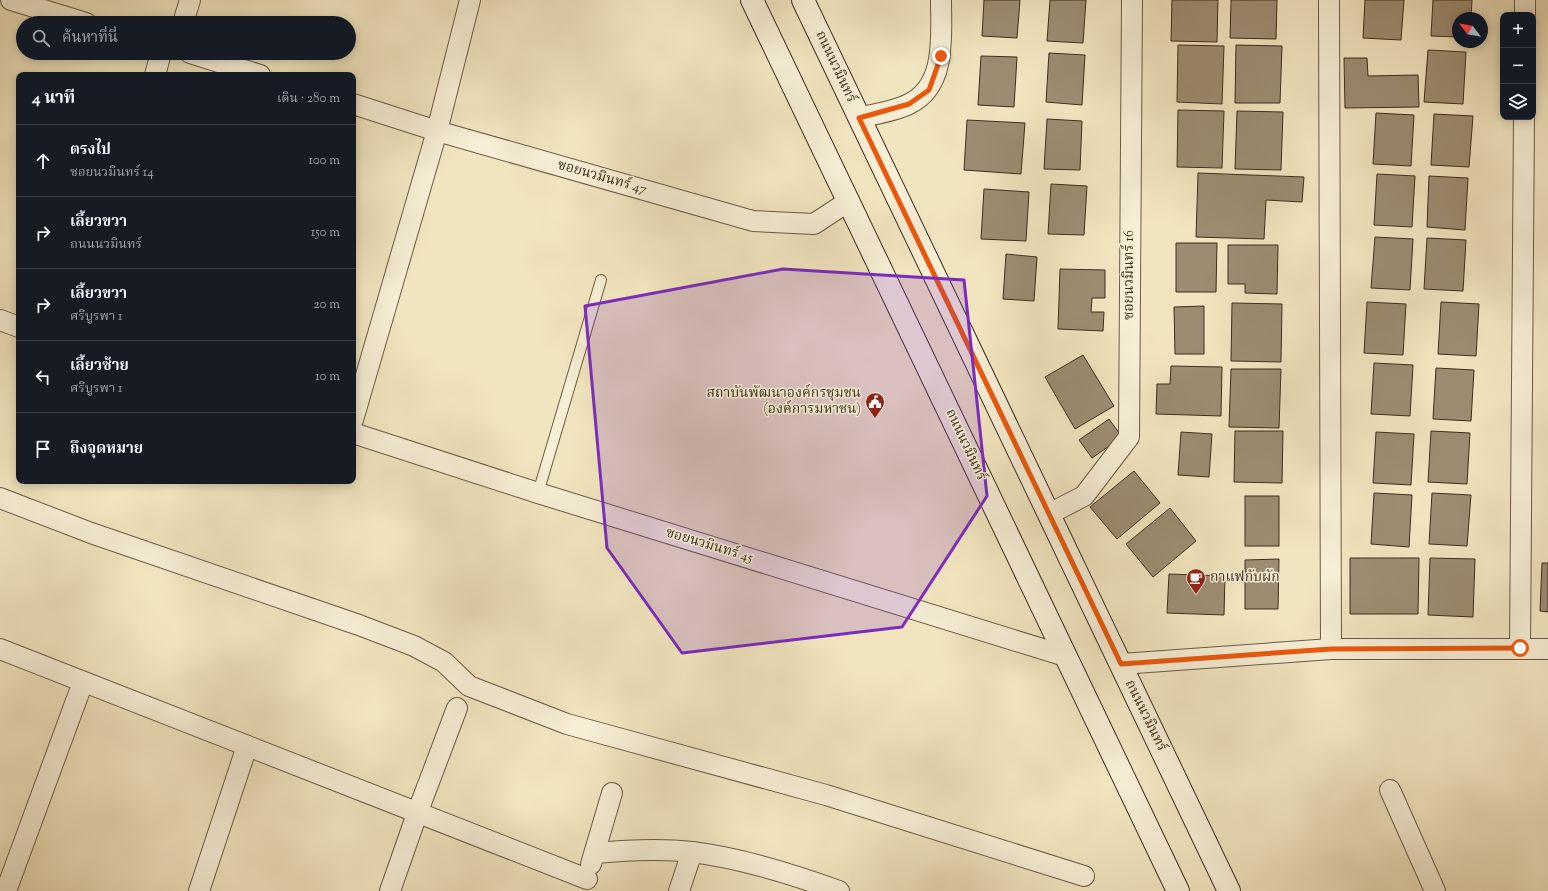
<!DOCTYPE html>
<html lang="th">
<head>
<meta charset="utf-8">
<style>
	body { margin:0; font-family:"Sorts Mill Goudy","Noto Serif Thai",serif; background:#20242c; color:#f1f3f6 }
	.controls { position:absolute; right:12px; top:12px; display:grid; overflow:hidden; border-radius:8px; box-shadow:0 2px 10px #0003 }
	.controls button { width:36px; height:36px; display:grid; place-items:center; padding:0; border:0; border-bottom:1px solid #363941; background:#171b24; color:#f1f3f6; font:20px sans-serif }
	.compass { position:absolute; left:1452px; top:12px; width:36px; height:36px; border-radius:50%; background:#171b24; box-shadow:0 2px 10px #0003; rotate:301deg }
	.stop { position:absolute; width:12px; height:12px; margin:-9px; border:3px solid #ea580c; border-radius:50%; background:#fff }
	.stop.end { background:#ea580c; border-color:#fff; box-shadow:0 1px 4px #0008 }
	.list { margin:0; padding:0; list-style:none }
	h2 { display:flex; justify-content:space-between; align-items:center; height:52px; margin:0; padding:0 16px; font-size:17px }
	h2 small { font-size:13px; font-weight:400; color:#9ea1a6 }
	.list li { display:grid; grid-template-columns:26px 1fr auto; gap:12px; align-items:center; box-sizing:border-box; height:72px; padding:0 16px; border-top:1px solid #363941 }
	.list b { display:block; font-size:15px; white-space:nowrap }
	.list p { margin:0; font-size:13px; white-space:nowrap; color:#9ea1a6 }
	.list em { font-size:13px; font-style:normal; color:#9ea1a6 }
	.icon { flex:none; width:22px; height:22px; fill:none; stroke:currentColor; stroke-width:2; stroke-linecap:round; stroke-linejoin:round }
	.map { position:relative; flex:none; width:1548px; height:891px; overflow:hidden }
	.search { position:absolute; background:#171b24; box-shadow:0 2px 10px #0003; left:16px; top:16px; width:340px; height:44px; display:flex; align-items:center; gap:10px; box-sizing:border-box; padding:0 14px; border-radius:22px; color:#9ea1a6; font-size:15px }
	.panel { position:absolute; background:#171b24; box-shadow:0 2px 10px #0003; left:16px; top:72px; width:340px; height:412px; border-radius:8px }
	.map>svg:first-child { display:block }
	.building { fill:#9c8d72; stroke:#3f2d1e }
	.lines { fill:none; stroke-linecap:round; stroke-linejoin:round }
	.service-casing { stroke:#6c5b46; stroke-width:12 }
	.minor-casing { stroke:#6c5b46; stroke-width:22 }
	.secondary-casing { stroke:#3f2d1e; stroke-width:24 }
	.service { stroke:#f6eed5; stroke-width:10 }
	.minor { stroke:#f6eed5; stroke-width:20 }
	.secondary { stroke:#f6eed5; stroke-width:22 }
	.route { stroke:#ea580c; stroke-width:5 }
	.marked { fill:#7b2cbf; fill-opacity:0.2; stroke:#7b2cbf; stroke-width:3; stroke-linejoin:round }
	.labels { text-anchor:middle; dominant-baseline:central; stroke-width:3; stroke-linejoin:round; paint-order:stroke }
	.street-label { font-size:14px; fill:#3f2d1e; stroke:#f6eed5 }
	.poi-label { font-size:14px; fill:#3f2d1e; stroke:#f6eed5; text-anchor:end }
</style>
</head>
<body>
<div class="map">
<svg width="1548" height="891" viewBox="0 0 1548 891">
	<rect width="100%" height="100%" fill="#f1e5bf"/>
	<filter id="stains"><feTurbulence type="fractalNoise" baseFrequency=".005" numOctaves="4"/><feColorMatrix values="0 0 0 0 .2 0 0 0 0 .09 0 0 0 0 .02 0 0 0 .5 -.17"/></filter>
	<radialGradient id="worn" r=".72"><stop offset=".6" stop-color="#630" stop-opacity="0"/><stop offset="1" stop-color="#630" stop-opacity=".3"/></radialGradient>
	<g class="building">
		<path d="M984,0H1020L1017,38L982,36Z"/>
		<path d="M1050,0H1086L1083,43L1047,41Z"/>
		<path d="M1172,0H1218L1217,42L1171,41Z"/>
		<path d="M1231,0H1277L1276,39L1230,38Z"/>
		<path d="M1365,0H1404L1401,40L1363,38Z"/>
		<path d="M1433,0H1472L1471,18H1458V37L1431,36Z"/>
		<path d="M1178,45L1224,46L1222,104L1177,102Z"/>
		<path d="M1236,45L1282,46L1280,103H1235Z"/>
		<path d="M1428,50L1466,52L1463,104L1424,102Z"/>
		<path d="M1049,53L1085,55L1082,105L1046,102Z"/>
		<path d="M981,56L1017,57L1014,107L978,105Z"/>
		<path d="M1344,58H1367L1368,76L1418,75L1419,107L1345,108Z"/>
		<path d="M1178,110L1224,111L1222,168L1177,167Z"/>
		<path d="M1237,111L1283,112L1281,170L1235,169Z"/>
		<path d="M1376,113L1414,115L1411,166L1373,164Z"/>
		<path d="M1434,114L1473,116L1469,167L1431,165Z"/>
		<path d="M1047,119L1082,121L1080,170L1044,169Z"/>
		<path d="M967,120L1025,123L1021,174L964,170Z"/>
		<path d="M1198,173L1304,177L1302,202L1266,200L1264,239L1196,237Z"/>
		<path d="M1377,174L1415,176L1412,227L1374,225Z"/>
		<path d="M1429,176L1468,178L1465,230L1427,227Z"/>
		<path d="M1051,184L1087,186L1084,235L1048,234Z"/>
		<path d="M984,189L1029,192L1026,241L981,239Z"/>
		<path d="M1375,237L1413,239L1410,290L1371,288Z"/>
		<path d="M1427,238L1466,240L1463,291L1424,289Z"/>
		<path d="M1176,243H1217L1216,292H1176Z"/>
		<path d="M1228,245H1278L1277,294L1245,293V284H1228Z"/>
		<path d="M1006,254L1037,257L1034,301L1003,299Z"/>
		<path d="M1060,269L1105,270V298H1092L1091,312H1104L1103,331L1058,329Z"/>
		<path d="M1367,302L1406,304L1403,355L1364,353Z"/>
		<path d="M1441,302L1479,304L1476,356L1438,354Z"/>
		<path d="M1232,303L1282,304L1281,362L1231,361Z"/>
		<path d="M1204,306V354H1175L1174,307Z"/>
		<path d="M1083,355L1114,406L1075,429L1045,377Z"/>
		<path d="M1374,363L1413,365L1410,416L1371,414Z"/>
		<path d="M1171,366L1222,367L1221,416L1156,414L1157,384H1170Z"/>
		<path d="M1436,368L1474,370L1471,421L1433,419Z"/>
		<path d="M1231,369H1281L1279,428L1229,427Z"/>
		<path d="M1109,419L1122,437L1092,458L1079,440Z"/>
		<path d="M1235,431H1283L1282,483L1234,482Z"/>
		<path d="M1431,431L1470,433L1467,484L1428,482Z"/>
		<path d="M1181,432L1212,434L1209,477L1178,475Z"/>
		<path d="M1376,432L1414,434L1411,485L1373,483Z"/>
		<path d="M1134,471L1160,503L1117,539L1090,507Z"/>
		<path d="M1374,493L1412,495L1409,547L1371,544Z"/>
		<path d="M1432,493L1471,495L1467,546L1429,544Z"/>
		<rect x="1245" y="496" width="34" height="50"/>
		<path d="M1170,508L1196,541L1153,577L1126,544Z"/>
		<path d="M1350,558H1419L1418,614H1350Z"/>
		<path d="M1430,558L1475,559L1473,617L1428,615Z"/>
		<path d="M1279,559L1278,609H1245V560Z"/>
		<path d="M1542,563H1548V612L1540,611Z"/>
		<path d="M1169,574L1225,576L1224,615L1167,613Z"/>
	</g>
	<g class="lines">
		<g class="service-casing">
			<path id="service" d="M538,493L601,280"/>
		</g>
		<g class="minor-casing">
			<g id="minor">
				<path d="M11,0L86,23"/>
				<path d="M1329,0L1331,649"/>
				<path d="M1525,15V0"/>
				<path d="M183,23L190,0"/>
				<path d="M190,53L260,75"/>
				<path d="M155,75L161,53"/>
				<path d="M353,104L437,131L753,221L814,224L849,201"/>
				<path d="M859,118C874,114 896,111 909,104C947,86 941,35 941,0"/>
				<path d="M0,320L19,327"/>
				<path d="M353,420L437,131L470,0"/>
				<path d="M353,433L538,493L1065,656"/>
				<path d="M0,498L91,533L359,625L414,646L444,662L469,686L567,724L826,795L1084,876"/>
				<path d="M1049,514L1084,496L1129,437L1132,0"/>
				<path d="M1520,648L1524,117"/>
				<path d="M0,649L587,879"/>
				<path d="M1121,664L1331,649H1548"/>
				<path d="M1390,790L1435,891"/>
				<path d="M595,853C627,850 660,848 692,852C742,858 792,874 839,891"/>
				<path d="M591,864L612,793"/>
				<path d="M6,891L83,682"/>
				<path d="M199,891L247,746"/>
				<path d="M390,891L418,811L457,708"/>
				<path d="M679,891L692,852"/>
			</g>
		</g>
		<g class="secondary-casing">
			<g id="secondary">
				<path d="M752,0L1178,891"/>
				<path d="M803,0L1229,891"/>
			</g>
		</g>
		<use href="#service" class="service"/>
		<use href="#minor" class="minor"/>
		<use href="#secondary" class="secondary"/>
	</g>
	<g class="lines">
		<path class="route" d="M941,56L929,90L909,104L859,118L1121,664L1331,649L1520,648"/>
	</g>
	<path class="marked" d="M783,269L964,280L987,496L902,627L682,653L607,548L585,306Z"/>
	<defs>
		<g id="civic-pin" transform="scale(1)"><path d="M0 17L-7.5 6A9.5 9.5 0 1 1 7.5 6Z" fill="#8f2418" stroke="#f6eed5"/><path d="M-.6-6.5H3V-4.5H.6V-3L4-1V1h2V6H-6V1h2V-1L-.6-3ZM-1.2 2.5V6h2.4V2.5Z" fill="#fff"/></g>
		<g id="cafe-pin" transform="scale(1)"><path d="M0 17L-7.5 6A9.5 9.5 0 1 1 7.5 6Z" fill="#8f2418" stroke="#f6eed5"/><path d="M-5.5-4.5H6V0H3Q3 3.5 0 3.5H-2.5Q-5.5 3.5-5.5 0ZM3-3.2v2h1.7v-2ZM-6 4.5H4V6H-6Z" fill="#fff"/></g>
	</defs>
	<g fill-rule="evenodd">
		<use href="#civic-pin" x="875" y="402"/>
		<use href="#cafe-pin" x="1196" y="578"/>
	</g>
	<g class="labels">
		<g class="street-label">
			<text transform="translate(835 67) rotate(65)">ถนนนวมินทร์</text>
			<text transform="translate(602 178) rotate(16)">ซอยนวมินทร์ 47</text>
			<text transform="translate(1130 275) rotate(-90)">ซอยนวมินทร์ 16</text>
			<text transform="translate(965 445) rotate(65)">ถนนนวมินทร์</text>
			<text transform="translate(709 546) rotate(17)">ซอยนวมินทร์ 45</text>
			<text transform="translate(1145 716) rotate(64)">ถนนนวมินทร์</text>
		</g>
		<g class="poi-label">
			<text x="861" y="394">สถาบันพัฒนาองค์กรชุมชน<tspan x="861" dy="16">(องค์การมหาชน)</tspan></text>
			<text x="1210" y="578" text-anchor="start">กาแฟกับผัก</text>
		</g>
	</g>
	<rect width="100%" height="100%" filter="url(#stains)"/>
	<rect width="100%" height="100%" fill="url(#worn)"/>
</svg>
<div class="controls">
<button>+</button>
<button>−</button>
<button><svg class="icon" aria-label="layers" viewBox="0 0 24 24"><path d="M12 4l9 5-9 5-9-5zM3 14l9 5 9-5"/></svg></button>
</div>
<svg class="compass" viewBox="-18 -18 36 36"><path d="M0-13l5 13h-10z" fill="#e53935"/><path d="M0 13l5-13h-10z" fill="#9ea1a6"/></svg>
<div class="stop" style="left:1520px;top:648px"></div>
<div class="stop end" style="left:941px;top:56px"></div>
<div class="search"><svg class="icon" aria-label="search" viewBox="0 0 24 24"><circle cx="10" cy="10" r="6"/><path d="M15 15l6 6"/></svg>ค้นหาที่นี่</div>
<section class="panel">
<h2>4 นาที<small>เดิน · 280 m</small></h2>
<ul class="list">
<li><svg class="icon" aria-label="ahead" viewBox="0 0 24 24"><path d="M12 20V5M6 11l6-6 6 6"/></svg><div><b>ตรงไป</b><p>ซอยนวมินทร์ 14</p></div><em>100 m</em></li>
<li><svg class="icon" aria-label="right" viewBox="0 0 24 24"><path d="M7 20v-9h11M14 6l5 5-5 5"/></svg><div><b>เลี้ยวขวา</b><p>ถนนนวมินทร์</p></div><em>150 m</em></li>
<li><svg class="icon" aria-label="right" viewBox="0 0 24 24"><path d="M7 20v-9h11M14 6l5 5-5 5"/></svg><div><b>เลี้ยวขวา</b><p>ศรีบูรพา 1</p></div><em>20 m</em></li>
<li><svg class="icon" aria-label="left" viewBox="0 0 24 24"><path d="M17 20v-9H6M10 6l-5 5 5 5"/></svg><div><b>เลี้ยวซ้าย</b><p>ศรีบูรพา 1</p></div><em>10 m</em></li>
<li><svg class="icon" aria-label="arrive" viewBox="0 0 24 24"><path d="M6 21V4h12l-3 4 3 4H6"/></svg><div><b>ถึงจุดหมาย</b></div></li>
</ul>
</section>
</div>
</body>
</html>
